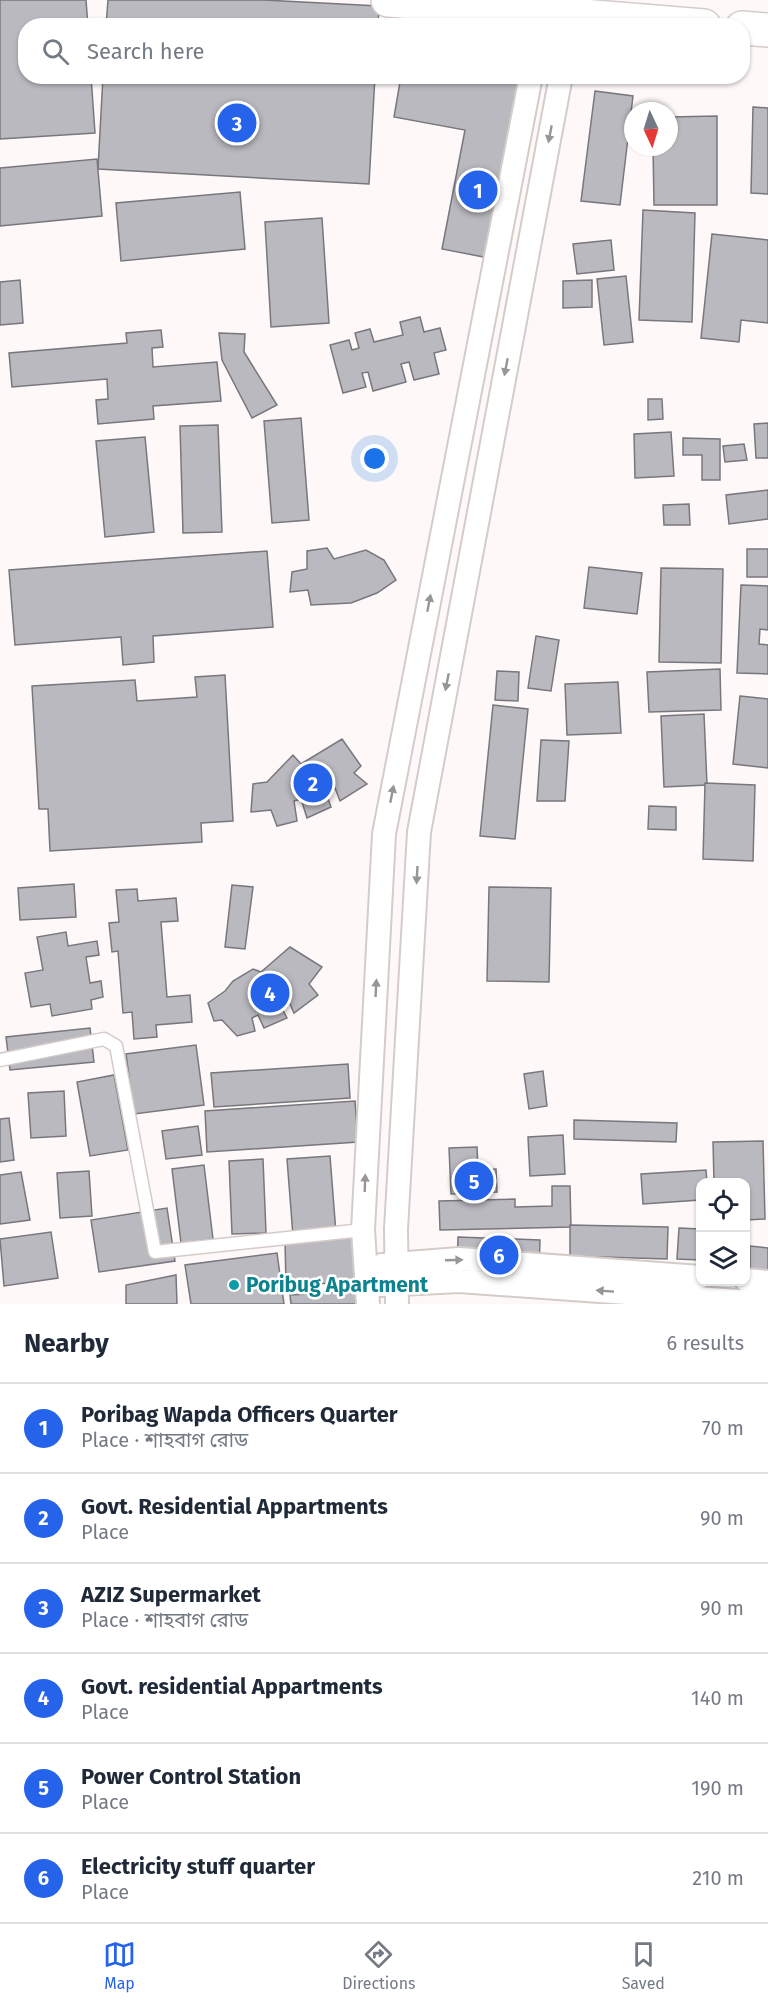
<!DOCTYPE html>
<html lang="en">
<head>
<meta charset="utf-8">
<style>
	body { margin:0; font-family:"Fira Sans","Noto Sans Bengali",sans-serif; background:#f6f6f7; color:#1f2937 }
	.controls { position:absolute; right:18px; bottom:18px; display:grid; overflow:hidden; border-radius:12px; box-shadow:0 2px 4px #0004 }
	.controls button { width:54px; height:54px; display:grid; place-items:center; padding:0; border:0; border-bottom:2px solid #e0e1e3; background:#fff; color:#1f2937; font:30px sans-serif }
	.compass { position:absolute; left:624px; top:102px; width:54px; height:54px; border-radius:50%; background:#fff; box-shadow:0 2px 4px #0004; rotate:176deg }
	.you { position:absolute; left:375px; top:459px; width:21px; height:21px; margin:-15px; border:4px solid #fff; border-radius:50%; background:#1a73e8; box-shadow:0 0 0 9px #1a73e833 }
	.badge { display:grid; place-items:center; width:39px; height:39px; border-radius:50%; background:#2563eb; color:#fff; font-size:20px; font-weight:700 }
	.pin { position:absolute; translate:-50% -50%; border:3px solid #fff; box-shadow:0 2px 6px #0006 }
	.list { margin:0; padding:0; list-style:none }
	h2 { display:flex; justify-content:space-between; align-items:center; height:78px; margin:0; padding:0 24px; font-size:26px }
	h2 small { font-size:20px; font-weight:400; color:#747a83 }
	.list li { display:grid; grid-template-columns:39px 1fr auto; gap:18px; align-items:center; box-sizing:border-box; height:90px; padding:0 24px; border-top:2px solid #e0e1e3 }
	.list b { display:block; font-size:22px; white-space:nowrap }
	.list p { margin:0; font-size:20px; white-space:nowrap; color:#747a83 }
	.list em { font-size:20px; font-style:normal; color:#747a83 }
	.icon { flex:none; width:33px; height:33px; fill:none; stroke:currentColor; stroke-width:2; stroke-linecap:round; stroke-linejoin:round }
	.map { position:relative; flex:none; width:768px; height:1304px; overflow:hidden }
	.search { position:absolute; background:#fff; box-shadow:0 2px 4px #0004; left:18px; right:18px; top:18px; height:66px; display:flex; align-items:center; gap:15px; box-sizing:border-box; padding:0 21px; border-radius:24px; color:#747a83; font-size:22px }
	.sheet { height:618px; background:#fff }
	nav { display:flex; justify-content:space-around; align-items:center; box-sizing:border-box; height:84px; border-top:2px solid #e0e1e3; background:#fff; font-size:16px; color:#747a83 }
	nav a { display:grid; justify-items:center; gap:3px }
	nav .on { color:#2563eb }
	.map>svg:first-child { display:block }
	.building { fill:#bab9bf; stroke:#78777d; stroke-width:1.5 }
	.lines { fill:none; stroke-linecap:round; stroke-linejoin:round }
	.lane-casing { stroke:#d4ccc9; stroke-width:15 }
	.street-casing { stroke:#d4ccc9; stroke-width:26 }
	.highway-casing { stroke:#d4ccc9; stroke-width:36 }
	.lane { stroke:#fff; stroke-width:12 }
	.street { stroke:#fff; stroke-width:22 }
	.highway { stroke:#fff; stroke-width:33 }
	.oneway { fill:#979595 }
	.culture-dot { fill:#0f9aa8; stroke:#fff; stroke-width:2 }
	.labels { text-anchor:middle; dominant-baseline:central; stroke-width:5; stroke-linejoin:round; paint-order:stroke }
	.culture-label { font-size:21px; font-weight:bold; fill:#0d838f; stroke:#fff; text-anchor:start }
</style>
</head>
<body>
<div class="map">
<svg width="768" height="1304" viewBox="0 0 768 1304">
	<rect width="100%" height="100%" fill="#fef9f8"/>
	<g class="building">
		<path d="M0,0H86L88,26H26V76H91L95,133L0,139Z"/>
		<path d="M108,0H264L379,6L378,26H106Z"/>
		<path d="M103,76H375L369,184L98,169Z"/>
		<path d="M401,76H524L489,258L442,249L465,130L394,117Z"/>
		<path d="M595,91L633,96L620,205L581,201Z"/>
		<path d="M753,107L768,108V194L751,193Z"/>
		<path d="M717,116V205H654L653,147H669V117Z"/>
		<path d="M97,159L102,216L0,226V168Z"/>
		<path d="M240,192L245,249L121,261L116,203Z"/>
		<path d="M643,210L695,213L692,322L639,320Z"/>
		<path d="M322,218L329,323L271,327L265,222Z"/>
		<path d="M712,234L768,240V323L741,320L739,342L701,338Z"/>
		<path d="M611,240L614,270L577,274L573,244Z"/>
		<path d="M626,276L633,342L604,345L597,279Z"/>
		<path d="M20,280L23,323L0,325V282Z"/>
		<path d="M592,280V307L563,308V281Z"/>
		<path d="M420,317L424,332L440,328L446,350L434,353L439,374L414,380L409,362L401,364L406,382L373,391L368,372L362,373L366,387L343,393L330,345L349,340L352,350L359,348L355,333L370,329L374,342L403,335L400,322Z"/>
		<path d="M161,330L163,347L152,348L153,367L217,362L221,401L153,406L154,419L98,424L96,400L108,399L107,379L12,387L9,353L127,343L126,333Z"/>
		<path d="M219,333L245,334L244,352L277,405L252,418L222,360Z"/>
		<path d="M648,399H662L663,419L648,420Z"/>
		<path d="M301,418L309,520L272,523L264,421Z"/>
		<path d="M768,423V458H756L754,424Z"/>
		<path d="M218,425L222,532L183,533L180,426Z"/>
		<path d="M671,432L674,476L635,478L634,434Z"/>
		<path d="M145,437L154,532L105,537L96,441Z"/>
		<path d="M683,438L720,439V480H702V455H683Z"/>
		<path d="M744,444L747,460L725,462L723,446Z"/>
		<path d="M768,490V519L729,524L726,495Z"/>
		<path d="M689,504L690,525H664L663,505Z"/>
		<path d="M327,548L334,559L366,550L384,560L396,580L377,593L351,603L311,605L308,590L290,592L292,572L307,569V551Z"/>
		<rect x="747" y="549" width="21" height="28"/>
		<path d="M267,551L273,627L153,636L154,662L123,665L121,637L15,645L9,570Z"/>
		<path d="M589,567L642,573L637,614L584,608Z"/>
		<path d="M661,568L723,569L721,663L659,662Z"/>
		<path d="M741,585L768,586V630L760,629L759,644L768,645V674L737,673Z"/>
		<path d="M536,636L559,640L551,691L528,688Z"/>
		<path d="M720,669L721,710L649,712L647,672Z"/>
		<path d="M497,671L519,672L518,701L495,700Z"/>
		<path d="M225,675L233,821L201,823L202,842L50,851L48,809H39L32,686L135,680L137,701L197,697L195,677Z"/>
		<path d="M618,682L621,733L567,735L565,684Z"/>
		<path d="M740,696L768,699V768L733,764Z"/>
		<path d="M493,705L528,709L515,839L480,836Z"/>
		<path d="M704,714L707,785L664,787L661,716Z"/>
		<path d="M342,739L361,766L354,773L367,784L340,801L335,788L326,793L331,807L307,818L301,799L294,801L297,821L277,826L271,810L251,812L253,784L267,782L293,755L301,764Z"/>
		<path d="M541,740L569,741L565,801H537Z"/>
		<path d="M705,783L755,785L753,861L703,859Z"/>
		<path d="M649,806L676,807V830L648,829Z"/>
		<path d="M74,884L76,917L20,920L18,888Z"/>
		<path d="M232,885L253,887L245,949L225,947Z"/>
		<path d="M489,887L551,888L549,982L487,981Z"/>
		<path d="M137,889L138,901L176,898L178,921L161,922L167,997L190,995L192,1022L156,1025L157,1037L134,1039L132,1012L123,1013L118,951L112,952L109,923L119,922L116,890Z"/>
		<path d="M66,932L68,946L97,941L99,955L86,957L90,983L101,981L103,997L91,1000L92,1009L52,1016L50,1004L31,1007L25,973L43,970L37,937Z"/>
		<path d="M290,947L322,967L309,984L318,995L294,1013L286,995L277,999L287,1018L264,1028L258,1015L252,1018L255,1031L237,1036L222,1020L214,1021L208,1003L225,991L233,981L253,969L261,972Z"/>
		<path d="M90,1028L94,1062L10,1070L6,1037Z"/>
		<path d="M196,1045L204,1105L134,1114L126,1054Z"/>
		<path d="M348,1064L350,1098L214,1107L211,1073Z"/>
		<path d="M543,1071L547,1106L529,1109L524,1074Z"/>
		<path d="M114,1075L128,1150L90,1156L77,1082Z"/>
		<path d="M64,1091L66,1136L31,1138L28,1093Z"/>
		<path d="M355,1101L358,1142L207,1152L205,1111Z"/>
		<path d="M9,1118L14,1160L0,1162V1119Z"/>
		<path d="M574,1120L677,1123L676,1142L574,1139Z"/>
		<path d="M198,1126L202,1155L166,1159L162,1131Z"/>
		<path d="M563,1135L565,1174L530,1176L528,1137Z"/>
		<path d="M763,1141L765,1219L746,1220V1182H714L713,1142Z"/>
		<path d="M477,1147L478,1170L496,1169L497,1192L451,1194L449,1148Z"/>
		<path d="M330,1156L336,1233L293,1236L287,1159Z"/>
		<path d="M263,1159L266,1233L232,1234L229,1161Z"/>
		<path d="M204,1165L213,1239L181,1243L172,1169Z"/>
		<path d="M706,1170L707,1182H700V1200L643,1204L641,1174Z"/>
		<path d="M89,1171L92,1216L60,1218L57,1173Z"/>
		<path d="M21,1172L30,1220L0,1224V1175Z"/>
		<path d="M552,1186H570L571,1227L440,1230L439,1201L515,1199V1207L552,1206Z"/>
		<path d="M167,1208L175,1261L99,1272L91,1220Z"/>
		<path d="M570,1225L668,1227L667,1259L570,1256Z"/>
		<path d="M679,1228L700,1229V1260L677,1259Z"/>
		<path d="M51,1232L58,1278L4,1286L0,1239Z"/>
		<path d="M358,1237L360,1282L286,1285L285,1240Z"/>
		<path d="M458,1237L540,1240L539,1272L457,1269Z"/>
		<path d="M750,1246L768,1248V1271L750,1269Z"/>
		<path d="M277,1253L284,1304H191L185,1265Z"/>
		<path d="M176,1275L177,1304H126V1285Z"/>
		<path d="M361,1291L362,1304H291L290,1295Z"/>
	</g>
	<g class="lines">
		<g class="lane-casing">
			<path id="lane" d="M0,1060L104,1039L116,1046L155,1252L363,1230"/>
		</g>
		<g class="street-casing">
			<g id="street">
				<path d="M382,1265L459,1259L700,1277"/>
				<path d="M746,1280L768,1282"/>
				<path d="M380,1285L459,1281L768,1303"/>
				<path d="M368,1304L363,1230L384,834L531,76"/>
				<path d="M397,1304L396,1229L419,832L561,76"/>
			</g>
		</g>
		<g class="highway-casing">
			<g id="highway">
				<path d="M388,0L704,26"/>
				<path d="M742,28L768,30"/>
			</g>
		</g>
		<use href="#lane" class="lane"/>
		<use href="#street" class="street"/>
		<use href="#highway" class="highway"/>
	</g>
	<defs><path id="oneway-solid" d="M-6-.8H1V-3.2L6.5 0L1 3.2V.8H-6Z" transform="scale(1.5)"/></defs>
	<g class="oneway">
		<use href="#oneway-solid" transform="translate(550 134) rotate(101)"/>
		<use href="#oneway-solid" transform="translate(506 367) rotate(101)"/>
		<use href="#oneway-solid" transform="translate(429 603) rotate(-79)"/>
		<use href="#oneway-solid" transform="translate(447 682) rotate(101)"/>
		<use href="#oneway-solid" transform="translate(392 794) rotate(-79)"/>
		<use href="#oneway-solid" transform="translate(417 875) rotate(93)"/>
		<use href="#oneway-solid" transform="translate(376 988) rotate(-87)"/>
		<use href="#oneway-solid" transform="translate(365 1183) rotate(-88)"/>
		<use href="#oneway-solid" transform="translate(454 1260) rotate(-2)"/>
		<use href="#oneway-solid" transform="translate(605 1291) rotate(-176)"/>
	</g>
	<circle class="culture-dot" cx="234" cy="1285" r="6"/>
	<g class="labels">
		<g class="culture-label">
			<text x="246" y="1285">Poribug Apartment</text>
		</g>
	</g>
</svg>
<div class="controls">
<button><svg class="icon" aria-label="locate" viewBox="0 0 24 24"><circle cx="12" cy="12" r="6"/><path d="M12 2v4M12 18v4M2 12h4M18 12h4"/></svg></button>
<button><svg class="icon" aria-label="layers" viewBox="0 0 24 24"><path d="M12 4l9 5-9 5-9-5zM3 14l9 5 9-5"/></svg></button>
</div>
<svg class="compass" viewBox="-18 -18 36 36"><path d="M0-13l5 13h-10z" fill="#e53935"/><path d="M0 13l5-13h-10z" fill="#747a83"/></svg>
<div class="you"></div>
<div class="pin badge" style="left:478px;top:190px">1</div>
<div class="pin badge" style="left:313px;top:783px">2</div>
<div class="pin badge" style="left:237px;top:123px">3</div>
<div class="pin badge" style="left:270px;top:993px">4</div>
<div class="pin badge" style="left:474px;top:1181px">5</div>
<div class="pin badge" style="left:499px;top:1255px">6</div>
<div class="search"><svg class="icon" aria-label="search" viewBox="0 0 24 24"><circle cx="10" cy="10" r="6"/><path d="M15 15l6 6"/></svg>Search here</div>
</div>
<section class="sheet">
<h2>Nearby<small>6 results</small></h2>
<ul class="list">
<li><span class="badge">1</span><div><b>Poribag Wapda Officers Quarter</b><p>Place · শাহবাগ রোড</p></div><em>70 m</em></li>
<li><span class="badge">2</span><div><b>Govt. Residential Appartments</b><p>Place</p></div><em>90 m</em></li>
<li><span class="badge">3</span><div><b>AZIZ Supermarket</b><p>Place · শাহবাগ রোড</p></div><em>90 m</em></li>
<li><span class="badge">4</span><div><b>Govt. residential Appartments</b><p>Place</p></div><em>140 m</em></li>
<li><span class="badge">5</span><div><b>Power Control Station</b><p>Place</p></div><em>190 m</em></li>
<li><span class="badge">6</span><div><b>Electricity stuff quarter</b><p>Place</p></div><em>210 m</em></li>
</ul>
</section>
<nav>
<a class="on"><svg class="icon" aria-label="map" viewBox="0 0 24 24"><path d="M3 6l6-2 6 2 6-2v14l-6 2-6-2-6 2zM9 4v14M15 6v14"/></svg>Map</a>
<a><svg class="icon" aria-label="directions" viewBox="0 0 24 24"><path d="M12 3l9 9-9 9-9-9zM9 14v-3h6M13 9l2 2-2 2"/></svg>Directions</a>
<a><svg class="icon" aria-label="saved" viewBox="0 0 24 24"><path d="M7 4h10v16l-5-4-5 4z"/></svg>Saved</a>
</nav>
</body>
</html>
